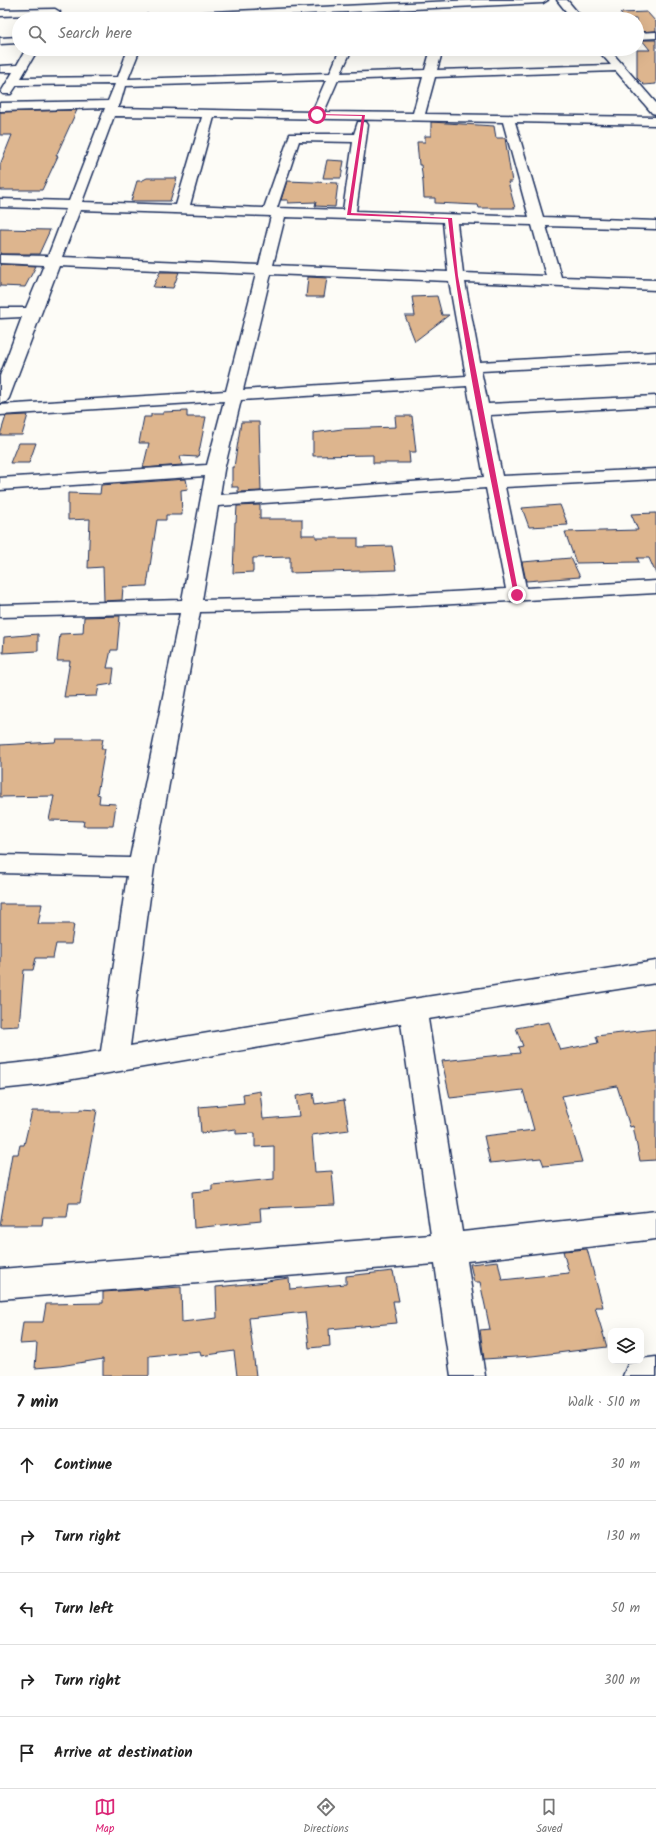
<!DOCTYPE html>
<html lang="en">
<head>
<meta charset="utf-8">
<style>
	body { margin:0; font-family:Kalam,sans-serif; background:#f2f2f2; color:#222 }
	.controls { position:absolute; right:12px; bottom:12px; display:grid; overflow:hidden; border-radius:8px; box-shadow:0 4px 16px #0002 }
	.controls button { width:36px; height:36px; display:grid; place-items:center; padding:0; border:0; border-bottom:1px solid #e0e0e0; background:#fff; color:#222; font:20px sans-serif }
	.stop { position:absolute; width:12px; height:12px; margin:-9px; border:3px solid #db2777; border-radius:50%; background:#fff }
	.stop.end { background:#db2777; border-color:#fff; box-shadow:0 1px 4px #0008 }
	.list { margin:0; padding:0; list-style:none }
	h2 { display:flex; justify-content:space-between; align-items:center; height:52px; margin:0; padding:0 16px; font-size:17px }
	h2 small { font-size:13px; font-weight:400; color:#767676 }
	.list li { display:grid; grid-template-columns:26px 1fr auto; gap:12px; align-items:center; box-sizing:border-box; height:72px; padding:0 16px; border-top:1px solid #e0e0e0 }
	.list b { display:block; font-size:15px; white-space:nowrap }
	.list em { font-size:13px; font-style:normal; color:#767676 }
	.icon { flex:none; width:22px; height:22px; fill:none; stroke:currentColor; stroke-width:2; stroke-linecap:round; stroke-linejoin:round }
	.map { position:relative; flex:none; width:656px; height:1376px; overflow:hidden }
	.search { position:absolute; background:#fff; box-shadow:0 4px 16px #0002; left:12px; right:12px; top:12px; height:44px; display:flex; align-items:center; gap:10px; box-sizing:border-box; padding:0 14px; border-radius:22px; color:#767676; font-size:15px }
	.sheet { height:412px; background:#fff }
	nav { display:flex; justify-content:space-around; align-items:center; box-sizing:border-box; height:56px; border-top:1px solid #e0e0e0; background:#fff; font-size:11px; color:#767676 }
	nav a { display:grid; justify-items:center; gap:2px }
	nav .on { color:#db2777 }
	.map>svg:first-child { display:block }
	.building { fill:#ddb58e; stroke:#1b2f5e }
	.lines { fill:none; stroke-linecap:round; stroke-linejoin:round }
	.minor-casing { stroke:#1b2f5e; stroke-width:3 }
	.minor { fill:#fdfcf7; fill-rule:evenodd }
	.route { fill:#db2777 }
</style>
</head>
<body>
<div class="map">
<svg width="656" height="1376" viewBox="0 0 656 1376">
	<rect width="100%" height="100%" fill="#fdfcf7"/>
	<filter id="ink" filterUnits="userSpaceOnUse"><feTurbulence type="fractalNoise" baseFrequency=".025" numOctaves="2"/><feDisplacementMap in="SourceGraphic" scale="8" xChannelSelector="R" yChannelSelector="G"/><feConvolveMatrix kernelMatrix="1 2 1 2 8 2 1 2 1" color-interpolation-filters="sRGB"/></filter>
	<g filter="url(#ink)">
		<g class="building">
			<path d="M647,12L656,22V31L637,32V19H625L620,13Z"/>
			<path d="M642,40H656V84L644,85L637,78V50H650Z"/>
			<path d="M77,110L56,156H58L42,190H0V165L12,135H0V112Z"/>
			<path d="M431,122L494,126L496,138H505L512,182H508L515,208H479L478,205L435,203V198H424L423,182L421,165H419L417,142H425V136H431Z"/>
			<path d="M327,160L344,161L341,178H323Z"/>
			<path d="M147,178H177L170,201H131L137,181H141Z"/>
			<path d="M287,181L338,183L335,207L315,206L316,202L288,203V200H281Z"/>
			<path d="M0,229L50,230L39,254H0Z"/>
			<path d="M0,264L36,266L25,287L0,286Z"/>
			<path d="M160,272H179L173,288L153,287Z"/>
			<path d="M308,277L327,278L324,297H306Z"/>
			<path d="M437,296L442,315H449L415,341L405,316H415L412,297Z"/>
			<path d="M187,411V417H206L198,457L180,456L182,465L143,468L149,443H139L144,417H151V414H163V412Z"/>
			<path d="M28,415L22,435H0L6,416Z"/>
			<path d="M395,416H412L416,452H409L410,463H373V455L313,456V433L342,429L396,427Z"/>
			<path d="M241,422H259L261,491L238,492V487H232V467H234Z"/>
			<path d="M18,443H36L29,463H10Z"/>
			<path d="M186,479L188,489L181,490L182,515H166V520H157L147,586L123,587L122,600L104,601L103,567L88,568L90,519L68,520V493L100,494L101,485Z"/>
			<path d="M260,505V519H302V535H316V538H358V547L392,546L396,570L290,573V557L253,558V572L233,573L235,522H236L237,506Z"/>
			<path d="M560,505L568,525L529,527L522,508Z"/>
			<path d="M656,513V574L649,558H637L639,562L576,563L565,532L638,530L631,514Z"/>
			<path d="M571,558L580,577L526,581L522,562Z"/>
			<path d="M120,616L117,650H111L107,668H114L112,684L99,686L97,696L64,697L70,661H57L60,634L83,633L84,617Z"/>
			<path d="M38,634V651L3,653L4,637Z"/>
			<path d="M56,739H103L101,749H105L97,794L100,795L99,803L116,804L113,826H83L84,821L49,820L54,796L0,797V745L55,742Z"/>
			<path d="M0,904H42L38,924H74L71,944H56L53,958H36L33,970H24L19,1026L0,1027Z"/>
			<path d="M549,1022L560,1050L598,1043L596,1036L656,1029V1160L640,1161L633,1126L630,1127L617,1086L562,1096L582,1162L544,1166L541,1158L490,1163L484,1136L534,1130L523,1090L450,1098L442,1061L520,1053L518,1047L523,1046L516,1028Z"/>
			<path d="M260,1091L263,1119L299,1116L296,1096L313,1093L315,1104L344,1100L349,1130L312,1135L315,1172L332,1171L335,1205L260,1208L261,1221L194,1228L192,1192L212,1190V1185L274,1179V1146L255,1147V1133L236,1134V1129L201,1133L199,1107L244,1103L243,1094Z"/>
			<path d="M80,1109L97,1110L80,1203H69L67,1217H43L42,1225H0L12,1154H18L20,1145H24L32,1111H80Z"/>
			<path d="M587,1249L603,1307H595L607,1347L532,1356L484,1359L480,1330L490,1329L480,1282H474L470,1264L498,1261L502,1280L569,1273L563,1251Z"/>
			<path d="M393,1271L399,1301H393L397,1323L329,1329L330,1346L309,1348L305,1312L249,1318L256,1376H237L234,1351L201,1356L200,1351L149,1356V1376H103V1359L60,1366L35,1368L37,1343L20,1344L23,1322H43L46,1304L103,1303V1292L181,1287L182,1322L217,1318L216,1287L267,1282V1281L289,1278L290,1289L346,1284V1276Z"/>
		</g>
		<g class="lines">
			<g class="minor-casing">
				<g id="minor">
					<path d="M475,0H548L543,3L194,19L142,18L147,15Z"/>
					<path d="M557,0H567L583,19H572Z"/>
					<path d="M55,9L60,12L59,14L0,16V10Z"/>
					<path d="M656,32V38L637,39V33Z"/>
					<path d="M19,37V43L0,44V38Z"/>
					<path d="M26,49H38L21,78L118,77L128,49H140L128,79L330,73L340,49H352L341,73L425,70L431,49H443L437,70L611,65L597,49H609L656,103V114L652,113L616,71L435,77L425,114L656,117V125L515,122L543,217L656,221V229L546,226L561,277L656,280V290L465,282L480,362L656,352V362L481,371L488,404L656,396V406L490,415L502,476L656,469V479L505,487L526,588L656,581V593L379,608L200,612L154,867L130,1046L413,999L656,961V983L428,1019L462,1232L656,1211V1239L467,1261L485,1376H451L435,1264L0,1299V1269L431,1235L401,1023L38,1085L0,1089V1065L38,1061L101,1051L127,876L0,873V855L130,858L180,613L0,617V605L182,600L205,476L0,490V478L207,465L224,401L0,415V405L226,391L256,274L59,266L9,398L6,402L0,403V376L22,317L0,318V308H26L44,265L0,263V255L48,256L66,209L0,207V199L69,201L105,108L0,111V103L108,101L115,84L17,85L11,94H3L1,92L13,72H0V66L17,65ZM423,77L413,113L324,112L338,80ZM326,80L312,112L117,108L120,104L125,86ZM114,116L202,117L176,205L82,202ZM214,117L503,122L529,217L356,211L368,125L366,122H358L354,134H290L264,208L190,205ZM299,141L353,142L343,210L277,208ZM80,210L271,216L259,265L62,257ZM285,217L443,222L448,272L273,265ZM457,223L532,225L546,276L463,273ZM271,274L449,281L466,376L243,390ZM467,386L484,477L220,495L224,470L241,400ZM486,488L506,589L379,596L202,600L218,506Z"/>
					<path d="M656,1357V1376H623L628,1364L641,1361V1359Z"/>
				</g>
			</g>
			<use href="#minor" class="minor"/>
		</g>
	</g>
	<path class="route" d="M317,114L365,115L351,213L452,218L458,276L519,596L514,595C489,470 462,346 448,219L347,215L362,116L316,115Z"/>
</svg>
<div class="controls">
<button><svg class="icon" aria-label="layers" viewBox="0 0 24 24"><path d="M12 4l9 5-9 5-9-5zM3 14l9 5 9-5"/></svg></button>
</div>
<div class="stop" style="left:317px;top:115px"></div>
<div class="stop end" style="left:517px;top:595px"></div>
<div class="search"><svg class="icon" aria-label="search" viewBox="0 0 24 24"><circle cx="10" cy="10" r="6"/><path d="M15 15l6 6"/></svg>Search here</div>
</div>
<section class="sheet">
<h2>7 min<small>Walk · 510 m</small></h2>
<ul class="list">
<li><svg class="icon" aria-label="ahead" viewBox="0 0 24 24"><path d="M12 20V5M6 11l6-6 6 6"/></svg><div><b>Continue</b></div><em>30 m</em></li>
<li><svg class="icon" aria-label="right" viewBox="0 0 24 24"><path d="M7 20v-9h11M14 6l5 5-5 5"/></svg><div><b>Turn right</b></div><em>130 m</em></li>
<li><svg class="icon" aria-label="left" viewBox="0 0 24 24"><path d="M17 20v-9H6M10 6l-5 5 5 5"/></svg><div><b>Turn left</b></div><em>50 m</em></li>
<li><svg class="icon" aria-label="right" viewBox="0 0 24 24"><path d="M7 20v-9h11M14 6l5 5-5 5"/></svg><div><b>Turn right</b></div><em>300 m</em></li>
<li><svg class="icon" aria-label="arrive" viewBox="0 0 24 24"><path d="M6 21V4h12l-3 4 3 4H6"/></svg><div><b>Arrive at destination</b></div></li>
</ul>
</section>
<nav>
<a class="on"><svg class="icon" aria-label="map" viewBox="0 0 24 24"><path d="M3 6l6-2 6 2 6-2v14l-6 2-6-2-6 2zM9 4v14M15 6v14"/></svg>Map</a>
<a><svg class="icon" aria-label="directions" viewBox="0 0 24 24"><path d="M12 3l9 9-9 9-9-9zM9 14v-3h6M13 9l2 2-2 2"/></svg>Directions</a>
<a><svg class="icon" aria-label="saved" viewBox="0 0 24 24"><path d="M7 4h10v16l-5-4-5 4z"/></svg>Saved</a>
</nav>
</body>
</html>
